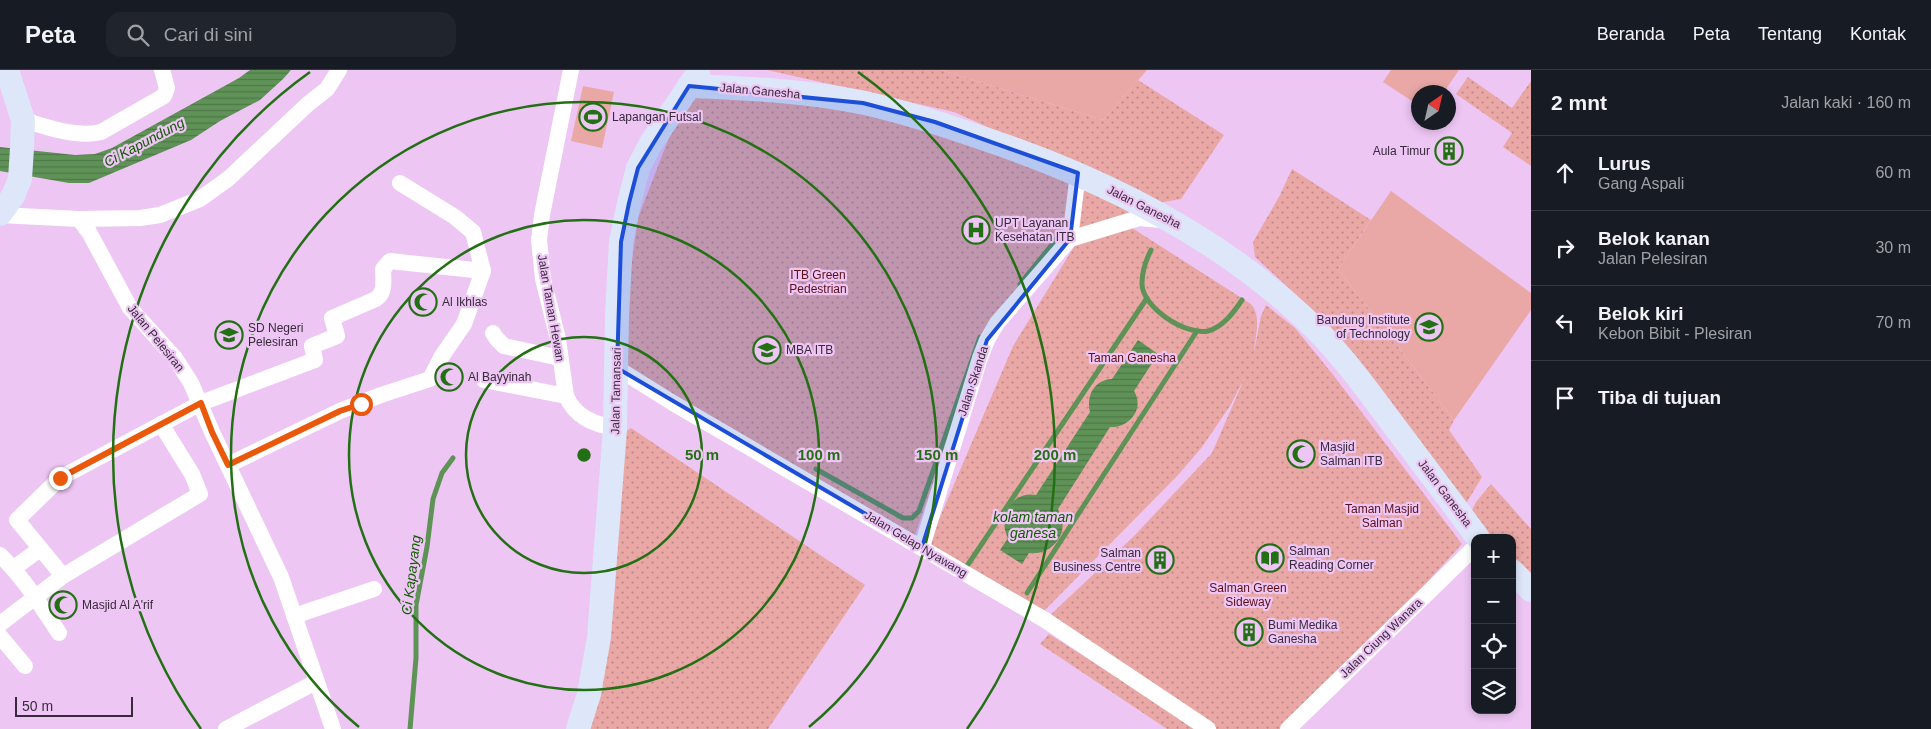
<!DOCTYPE html>
<html lang="id">
<head>
<meta charset="utf-8">
<style>
	body { margin:0; font-family:Helvetica,sans-serif; background:#20242c; color:#f1f3f6 }
	.controls { position:absolute; right:15px; bottom:15px; display:grid; overflow:hidden; border-radius:10px; box-shadow:0 2px 8px #0003 }
	.controls button { width:45px; height:45px; display:grid; place-items:center; padding:0; border:0; border-bottom:1px solid #363941; background:#171b24; color:#f1f3f6; font:25px sans-serif }
	.compass { position:absolute; left:1411px; top:15px; width:45px; height:45px; border-radius:50%; background:#171b24; box-shadow:0 2px 8px #0003; rotate:34deg }
	.scale { position:absolute; left:15px; bottom:12px; width:118px; box-sizing:border-box; padding-left:5px; border:2px solid #38293b; border-top:0; font-size:14px; line-height:18px; white-space:nowrap; color:#38293b; -webkit-text-stroke:4px #edc6f4; paint-order:stroke }
	.stop { position:absolute; width:15px; height:15px; margin:-11px; border:4px solid #ea580c; border-radius:50%; background:#fff }
	.stop.end { background:#ea580c; border-color:#fff; box-shadow:0 1px 5px #0008 }
	.list { margin:0; padding:0; list-style:none }
	h2 { display:flex; justify-content:space-between; align-items:center; height:65px; margin:0; padding:0 20px; font-size:21px }
	h2 small { font-size:16px; font-weight:400; color:#9ea1a6 }
	.list li { display:grid; grid-template-columns:32px 1fr auto; gap:15px; align-items:center; box-sizing:border-box; height:75px; padding:0 20px; border-top:1px solid #363941 }
	.list b { display:block; font-size:19px; white-space:nowrap }
	.list p { margin:0; font-size:16px; white-space:nowrap; color:#9ea1a6 }
	.list em { font-size:16px; font-style:normal; color:#9ea1a6 }
	.icon { flex:none; width:28px; height:28px; fill:none; stroke:currentColor; stroke-width:2; stroke-linecap:round; stroke-linejoin:round }
	.map { position:relative; flex:none; width:1531px; height:659px; overflow:hidden }
	header { display:flex; align-items:center; gap:30px; box-sizing:border-box; height:70px; padding:0 25px; background:#171b24; border-bottom:1px solid #363941 }
	header strong { font-size:24px }
	nav { display:flex; gap:28px; margin-inline-start:auto; font-size:18px }
	.search { width:350px; height:45px; background:#20242c; display:flex; align-items:center; gap:12px; box-sizing:border-box; padding:0 18px; border-radius:15px; color:#9ea1a6; font-size:19px }
	main { display:flex }
	aside { flex:1; background:#171b24 }
	.map>svg:first-child { display:block }
	.grass { fill:#e9a8a6 }
	.park { fill:url(#park-dots) }
	.water { fill:url(#water-rules) }
	.lines { fill:none; stroke-linecap:round; stroke-linejoin:round }
	.stream { stroke:#5f9256; stroke-width:5 }
	.street { stroke:#fff; stroke-width:16 }
	.secondary { stroke:#dde7f9; stroke-width:24 }
	.route { stroke:#ea580c; stroke-width:6 }
	.marked { fill:#1d4ed8; fill-opacity:0.2; stroke:#1d4ed8; stroke-width:4; stroke-linejoin:round }
	.ring { fill:none; stroke:#237014; stroke-width:2.5 }
	.labels { text-anchor:middle; dominant-baseline:central; stroke-width:4.5; stroke-linejoin:round; paint-order:stroke }
	.street-label { font-size:12px; fill:#38293b; stroke:#edc6f4 }
	.poi-label { font-size:12px; fill:#38293b; stroke:#edc6f4; text-anchor:start }
	.park-label { font-size:12px; fill:#5a0f17; stroke:#edc6f4 }
	.water-label { font-size:14px; font-style:italic; fill:#115a00; stroke:#edc6f4 }
	.centre { fill:#237014; stroke:#edc6f4; stroke-width:2.5 }
	.ring-label { font-size:15px; text-anchor:middle; font-weight:bold; fill:#237014; stroke:#edc6f4; stroke-width:4.5; stroke-linejoin:round; paint-order:stroke }
</style>
</head>
<body>
<header>
<strong>Peta</strong>
<div class="search"><svg class="icon" aria-label="search" viewBox="0 0 24 24"><circle cx="10" cy="10" r="6"/><path d="M15 15l6 6"/></svg>Cari di sini</div>
<nav><a>Beranda</a><a>Peta</a><a>Tentang</a><a>Kontak</a></nav>
</header>
<main>
<div class="map">
<svg width="1531" height="659" viewBox="0 0 1531 659">
	<defs>
		<pattern id="park-dots" width="8" height="8" patternUnits="userSpaceOnUse" patternTransform="scale(1.25)"><rect width="8" height="8" fill="#e9a8a6"/><path d="M2 2h.1M6 6h.1" fill="none" stroke="#be8988" stroke-width="1.8" stroke-linecap="round"/></pattern>
		<pattern id="water-rules" width="6" height="5" patternUnits="userSpaceOnUse" patternTransform="scale(1.25)"><rect width="6" height="5" fill="#5f9256"/><path d="M0 2.5h6" fill="none" stroke="#4f7748"/></pattern>
	</defs>
	<rect width="100%" height="100%" fill="#edc6f4"/>
	<g class="grass">
		<path d="M941,0H1147L1103,50Z"/>
		<path d="M1391,0H1459L1444,22H1418V35L1383,12Z"/>
		<path d="M583,16L614,22L602,78L571,71Z"/>
		<path d="M1391,121L1531,223V240L1454,350L1338,199Z"/>
	</g>
	<g class="park">
		<path d="M767,0H941L1103,50L1138,10L1224,65L1181,129L1158,133L954,42Z"/>
		<path d="M1468,7L1512,38L1531,11V96L1503,77L1512,63L1456,24Z"/>
		<path d="M689,16L859,41L1076,104L1066,165L983,270L914,468L617,298L638,148Z"/>
		<path d="M1292,99L1371,150L1338,199L1454,350L1449,360L1482,407L1464,437L1304,232L1255,187L1253,172L1280,125Z"/>
		<path d="M1078,107L1140,142L1079,164Z"/>
		<path d="M1129,156L1251,234C1262,247 1255,266 1254,282L1261,246L1266,235L1295,258L1334,306L1462,474L1338,610L1289,659H1208L1045,550L1135,465L1212,383L1245,307L1230,336L1202,377L1179,404L1042,543H1032L929,473L1013,276L1077,172Z"/>
		<path d="M631,358L865,515L768,659H572L620,365Z"/>
		<path d="M1491,414L1531,459V509L1512,491V468H1488L1469,446L1476,432Z"/>
		<path d="M1049,564L1198,659H1167L1040,574Z"/>
	</g>
	<g class="water">
		<path d="M250,0H291L283,9L260,30L220,51L191,70L89,113H69L0,101V77L75,85L95,84L112,78L239,8Z"/>
		<path d="M1138,270L1158,284L1134,321C1145,339 1129,358 1110,357L1058,439C1059,442 1062,446 1062,450C1066,469 1048,486 1029,483L1022,494L1000,480L1008,468C997,448 1012,420 1036,425L1090,342C1086,326 1094,310 1112,309Z"/>
	</g>
	<g class="lines">
		<g class="stream">
			<path d="M1151,180C1146,190 1142,201 1142,213C1141,237 1186,266 1208,261C1223,257 1234,242 1242,230"/>
			<path d="M1020,214L1055,171L1058,165"/>
			<path d="M816,399L903,448H912L919,441L980,267"/>
			<path d="M965,499L1147,228"/>
			<path d="M1027,523L1197,261"/>
			<path d="M410,659L416,588V535L427,477L433,429L442,403L453,388"/>
		</g>
		<g class="street">
			<path d="M571,0L542,145L539,170L543,209L558,269L566,326C576,348 593,353 615,359"/>
			<path d="M23,50C48,57 75,68 101,62L164,26L167,18L162,0"/>
			<path d="M400,113L455,147L473,162L483,201"/>
			<path d="M0,145L79,149L89,162L130,238L175,288L191,313L212,362L281,507L333,659"/>
			<path d="M79,149L140,148L160,145L200,129L228,109L308,34L327,19L339,0"/>
			<path d="M1070,169L1078,103"/>
			<path d="M493,263L496,268L504,276L560,288"/>
			<path d="M617,298L673,333L1045,550L1208,659"/>
			<path d="M484,310L566,326"/>
			<path d="M161,354L192,404L200,424L63,506L17,450L60,408L201,333L315,290L312,276L337,266L332,248L376,229C386,222 383,210 383,199L390,191L483,201"/>
			<path d="M228,395L340,341L381,325L430,309L442,286L464,254L483,201"/>
			<path d="M922,477L980,288L987,270L997,253L1070,169L1139,148L1162,150"/>
			<path d="M0,485C24,508 41,536 59,563"/>
			<path d="M14,498L40,479"/>
			<path d="M294,546L374,519"/>
			<path d="M0,554L63,506"/>
			<path d="M0,566L25,596"/>
			<path d="M226,659L316,612"/>
			<path d="M1288,659L1475,477"/>
		</g>
		<g class="secondary">
			<path d="M689,16C746,18 808,21 865,33C904,42 942,54 979,67C1097,106 1212,162 1303,247C1336,277 1363,314 1389,349C1419,389 1449,428 1478,468"/>
			<path d="M0,144L13,126L20,109L22,78L23,50L7,0"/>
			<path d="M1512,501L1531,520"/>
			<path d="M578,659L589,624L599,567L615,359L617,245L621,172L629,133L638,98L651,73L698,3"/>
		</g>
	</g>
	<g class="lines">
		<path class="route" d="M60,408L201,333L212,362L228,395L340,341L361,334"/>
	</g>
	<path class="marked" d="M689,16L863,33L935,52L1078,103L1070,169L987,270L922,477L617,298L621,172L629,133L638,98Z"/>
	<g class="ring">
		<circle cx="584" cy="385" r="118"/>
		<circle cx="584" cy="385" r="235"/>
		<path d="M359 657A353 353 0 1 1 809 657"/>
		<path d="M201 659A471 471 0 0 1 310 2M858 2A471 471 0 0 1 967 659"/>
	</g>
	<defs>
		<g id="stadium-ring" transform="scale(1.4375)"><circle r="9.5" fill="#edc6f4" stroke="#237014" stroke-width="1.5"/><path d="M0-5a6.5 5 0 1 0 0 10a6.5 5 0 1 0 0-10ZM-3.5-1.8h7v3.6h-7Z" fill="#237014"/></g>
		<g id="building-ring" transform="scale(1.4375)"><circle r="9.5" fill="#edc6f4" stroke="#237014" stroke-width="1.5"/><path d="M-4-6H4V6H1V3H-1V6H-4ZM-2.5-4.3h1.7v1.8h-1.7ZM.8-4.3h1.7v1.8H.8ZM-2.5-1h1.7V.8h-1.7ZM.8-1h1.7V.8H.8Z" fill="#237014"/></g>
		<g id="hospital-ring" transform="scale(1.4375)"><circle r="9.5" fill="#edc6f4" stroke="#237014" stroke-width="1.5"/><path d="M-5-5h3v3.5h4V-5h3V5h-3V1.5h-4V5h-3Z" fill="#237014"/></g>
		<g id="mosque-ring" transform="scale(1.4375)"><circle r="9.5" fill="#edc6f4" stroke="#237014" stroke-width="1.5"/><path d="M3.5-4.9A6 6 0 1 0 3.5 4.9A5 5 0 1 1 3.5-4.9Z" fill="#237014"/></g>
		<g id="university-ring" transform="scale(1.4375)"><circle r="9.5" fill="#edc6f4" stroke="#237014" stroke-width="1.5"/><path d="M0-5L7-2L0 1L-7-2ZM-4 1L0 2.5L4 1V4Q0 6-4 4Z" fill="#237014"/></g>
		<g id="school-ring" transform="scale(1.4375)"><circle r="9.5" fill="#edc6f4" stroke="#237014" stroke-width="1.5"/><path d="M0-5L7-2L0 1L-7-2ZM-4 1L0 2.5L4 1V4Q0 6-4 4Z" fill="#237014"/></g>
		<g id="library-ring" transform="scale(1.4375)"><circle r="9.5" fill="#edc6f4" stroke="#237014" stroke-width="1.5"/><path d="M-6-4Q-3-5.5-.7-3.5V5Q-3 3-6 4ZM6-4Q3-5.5 .7-3.5V5Q3 3 6 4Z" fill="#237014"/></g>
	</defs>
	<g fill-rule="evenodd">
		<use href="#stadium-ring" x="593" y="47"/>
		<use href="#building-ring" x="1449" y="81"/>
		<use href="#hospital-ring" x="976" y="160"/>
		<use href="#mosque-ring" x="423" y="232"/>
		<use href="#university-ring" x="1429" y="257"/>
		<use href="#school-ring" x="229" y="265"/>
		<use href="#university-ring" x="767" y="280"/>
		<use href="#mosque-ring" x="449" y="307"/>
		<use href="#mosque-ring" x="1301" y="384"/>
		<use href="#library-ring" x="1270" y="488"/>
		<use href="#building-ring" x="1160" y="490"/>
		<use href="#mosque-ring" x="63" y="535"/>
		<use href="#building-ring" x="1249" y="562"/>
	</g>
	<g class="labels">
		<g class="street-label">
			<text transform="translate(760 21) rotate(5)">Jalan Ganesha</text>
			<text transform="translate(1144 137) rotate(27)">Jalan Ganesha</text>
			<text transform="translate(551 238) rotate(80)">Jalan Taman Hewan</text>
			<text transform="translate(156 268) rotate(51)">Jalan Pelesiran</text>
			<text transform="translate(973 311) rotate(-72)">Jalan Skanda</text>
			<text transform="translate(616 321) rotate(-89)">Jalan Tamansari</text>
			<text transform="translate(1445 423) rotate(53)">Jalan Ganesha</text>
			<text transform="translate(916 474) rotate(31)">Jalan Gelap Nyawang</text>
			<text transform="translate(1381 568) rotate(-44)">Jalan Ciung Wanara</text>
		</g>
		<g class="poi-label">
			<text x="612" y="47">Lapangan Futsal</text>
			<text x="1430" y="81" text-anchor="end">Aula Timur</text>
			<text x="995" y="153">UPT Layanan<tspan x="995" dy="14">Kesehatan ITB</tspan></text>
			<text x="442" y="232">Al Ikhlas</text>
			<text x="1410" y="250" text-anchor="end">Bandung Institute<tspan x="1410" dy="14">of Technology</tspan></text>
			<text x="248" y="258">SD Negeri<tspan x="248" dy="14">Pelesiran</tspan></text>
			<text x="786" y="280">MBA ITB</text>
			<text x="468" y="307">Al Bayyinah</text>
			<text x="1320" y="377">Masjid<tspan x="1320" dy="14">Salman ITB</tspan></text>
			<text x="1289" y="481">Salman<tspan x="1289" dy="14">Reading Corner</tspan></text>
			<text x="1141" y="483" text-anchor="end">Salman<tspan x="1141" dy="14">Business Centre</tspan></text>
			<text x="82" y="535">Masjid Al A'rif</text>
			<text x="1268" y="555">Bumi Medika<tspan x="1268" dy="14">Ganesha</tspan></text>
		</g>
		<g class="park-label">
			<text x="818" y="205">ITB Green<tspan x="818" dy="14">Pedestrian</tspan></text>
			<text x="1132" y="288">Taman Ganesha</text>
			<text x="1382" y="439">Taman Masjid<tspan x="1382" dy="14">Salman</tspan></text>
			<text x="1248" y="518">Salman Green<tspan x="1248" dy="14">Sideway</tspan></text>
		</g>
		<g class="water-label">
			<text transform="translate(144 72) rotate(-28)">Ci Kapundung</text>
			<text x="1033" y="447">kolam taman<tspan x="1033" dy="16">ganesa</tspan></text>
			<text transform="translate(411 505) rotate(-83)">Ci Kapayang</text>
		</g>
	</g>
	<circle cx="584" cy="385" r="8" class="centre"/>
	<g class="ring-label">
		<text x="702" y="390">50 m</text>
		<text x="819" y="390">100 m</text>
		<text x="937" y="390">150 m</text>
		<text x="1055" y="390">200 m</text>
	</g>
</svg>
<div class="controls">
<button>+</button>
<button>−</button>
<button><svg class="icon" aria-label="locate" viewBox="0 0 24 24"><circle cx="12" cy="12" r="6"/><path d="M12 2v4M12 18v4M2 12h4M18 12h4"/></svg></button>
<button><svg class="icon" aria-label="layers" viewBox="0 0 24 24"><path d="M12 4l9 5-9 5-9-5zM3 14l9 5 9-5"/></svg></button>
</div>
<svg class="compass" viewBox="-18 -18 36 36"><path d="M0-13l5 13h-10z" fill="#e53935"/><path d="M0 13l5-13h-10z" fill="#9ea1a6"/></svg>
<div class="scale">50 m</div>
<div class="stop" style="left:361px;top:334px"></div>
<div class="stop end" style="left:60px;top:408px"></div>
</div>
<aside>
<h2>2 mnt<small>Jalan kaki · 160 m</small></h2>
<ul class="list">
<li><svg class="icon" aria-label="ahead" viewBox="0 0 24 24"><path d="M12 20V5M6 11l6-6 6 6"/></svg><div><b>Lurus</b><p>Gang Aspali</p></div><em>60 m</em></li>
<li><svg class="icon" aria-label="right" viewBox="0 0 24 24"><path d="M7 20v-9h11M14 6l5 5-5 5"/></svg><div><b>Belok kanan</b><p>Jalan Pelesiran</p></div><em>30 m</em></li>
<li><svg class="icon" aria-label="left" viewBox="0 0 24 24"><path d="M17 20v-9H6M10 6l-5 5 5 5"/></svg><div><b>Belok kiri</b><p>Kebon Bibit - Plesiran</p></div><em>70 m</em></li>
<li><svg class="icon" aria-label="arrive" viewBox="0 0 24 24"><path d="M6 21V4h12l-3 4 3 4H6"/></svg><div><b>Tiba di tujuan</b></div></li>
</ul>
</aside>
</main>
</body>
</html>
